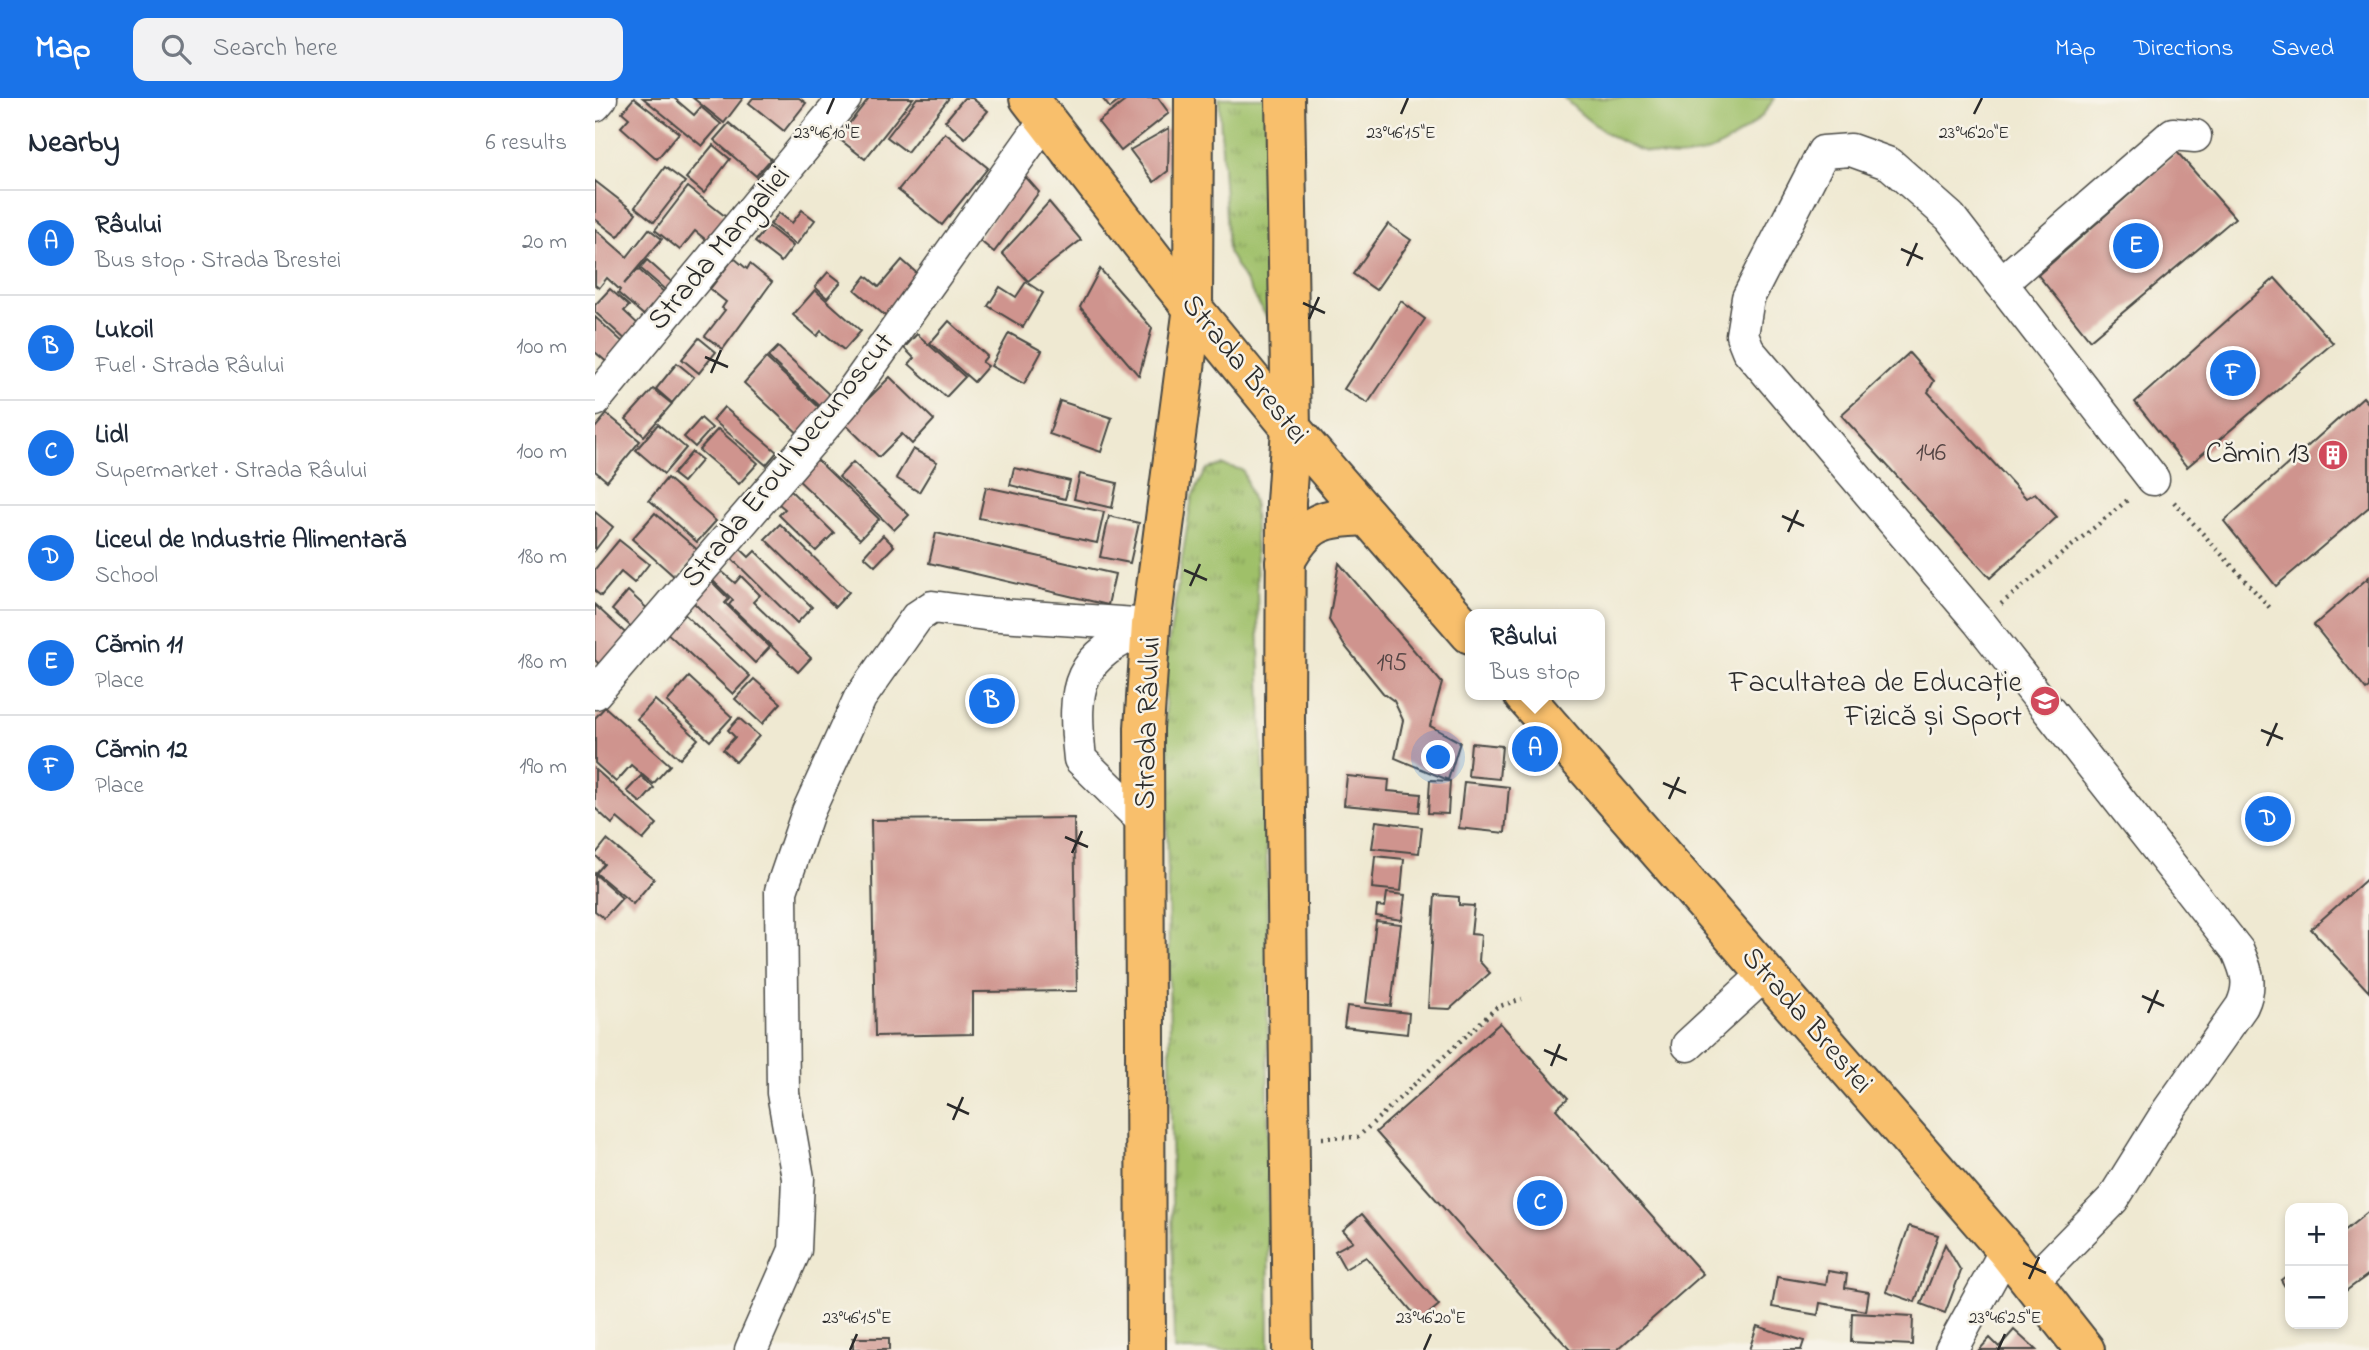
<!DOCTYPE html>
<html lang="en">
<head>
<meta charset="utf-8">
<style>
	body { margin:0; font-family:"Indie Flower",sans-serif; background:#f2f2f3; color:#1f2937 }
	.controls { position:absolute; right:21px; bottom:21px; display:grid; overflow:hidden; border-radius:14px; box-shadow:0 4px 10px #0003 }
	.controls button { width:63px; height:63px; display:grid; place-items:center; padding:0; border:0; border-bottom:2px solid #e0e1e3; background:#fff; color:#1f2937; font:35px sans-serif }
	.you { position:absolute; left:844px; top:660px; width:24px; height:24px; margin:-18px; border:5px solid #fff; border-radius:50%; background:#1a73e8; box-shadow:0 0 0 10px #1a73e833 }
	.badge { display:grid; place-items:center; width:46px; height:46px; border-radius:50%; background:#1a73e8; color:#fff; font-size:23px; font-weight:700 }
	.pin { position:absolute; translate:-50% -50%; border:4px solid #fff; box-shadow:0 2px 7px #0006 }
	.popup { position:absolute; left:870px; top:511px; width:140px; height:91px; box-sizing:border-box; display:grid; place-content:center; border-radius:14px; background:#fff; filter:drop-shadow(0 2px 5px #0005); font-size:23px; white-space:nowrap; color:#747a83 }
	.popup b { font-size:26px; color:#1f2937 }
	.popup::after { content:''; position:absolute; left:50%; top:100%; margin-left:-14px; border:14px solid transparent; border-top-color:#fff }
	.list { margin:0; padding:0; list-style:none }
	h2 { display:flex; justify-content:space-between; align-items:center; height:91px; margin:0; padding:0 28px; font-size:30px }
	h2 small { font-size:23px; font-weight:400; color:#747a83 }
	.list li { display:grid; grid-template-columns:46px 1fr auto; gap:21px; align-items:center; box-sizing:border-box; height:105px; padding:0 28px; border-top:2px solid #e0e1e3 }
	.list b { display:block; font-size:26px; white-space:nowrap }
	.list p { margin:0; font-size:23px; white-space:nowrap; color:#747a83 }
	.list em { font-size:23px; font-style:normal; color:#747a83 }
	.icon { flex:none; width:38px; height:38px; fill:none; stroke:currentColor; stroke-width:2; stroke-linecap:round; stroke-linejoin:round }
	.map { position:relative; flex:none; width:1774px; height:1252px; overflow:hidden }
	header { display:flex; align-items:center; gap:42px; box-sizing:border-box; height:98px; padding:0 35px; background:#1a73e8; color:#fff }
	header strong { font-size:33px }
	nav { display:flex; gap:38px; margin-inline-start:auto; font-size:24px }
	.search { width:490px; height:63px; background:#f2f2f3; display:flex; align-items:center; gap:18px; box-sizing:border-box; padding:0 24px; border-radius:14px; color:#747a83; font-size:26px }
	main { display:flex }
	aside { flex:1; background:#fff }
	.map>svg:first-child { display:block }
	.grass { fill:url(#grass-tufts); stroke:#65764a; stroke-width:2 }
	.green { fill:#9fc069; stroke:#65764a; stroke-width:2 }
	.building { fill:#cf948e }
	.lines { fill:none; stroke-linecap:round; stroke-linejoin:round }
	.minor-casing { stroke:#484844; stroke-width:35 }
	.major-casing { stroke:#484844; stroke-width:42 }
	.path { stroke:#484844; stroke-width:4.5; stroke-dasharray:2 5; stroke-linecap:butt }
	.minor { stroke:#fff; stroke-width:32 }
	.major { stroke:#f8bf6c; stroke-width:38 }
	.ticks { fill:none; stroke:#2b2b2b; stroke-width:2.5 }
	.labels { text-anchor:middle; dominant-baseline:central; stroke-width:5; stroke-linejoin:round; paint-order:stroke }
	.number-label { font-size:26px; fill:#544544 }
	.street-label { font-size:30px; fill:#2b2b2b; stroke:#f7f3e8 }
	.poi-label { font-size:30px; fill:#2b2b2b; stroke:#f7f3e8; text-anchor:end }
	.ticks-label { font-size:18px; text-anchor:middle; fill:#2b2b2b; stroke:#f7f3e8; stroke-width:5; stroke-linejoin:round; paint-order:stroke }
</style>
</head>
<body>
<header>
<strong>Map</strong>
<div class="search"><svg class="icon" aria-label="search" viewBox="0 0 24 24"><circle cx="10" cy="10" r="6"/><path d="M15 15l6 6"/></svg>Search here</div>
<nav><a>Map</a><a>Directions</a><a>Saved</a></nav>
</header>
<main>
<aside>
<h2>Nearby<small>6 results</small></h2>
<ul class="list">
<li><span class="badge">A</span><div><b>Râului</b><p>Bus stop · Strada Brestei</p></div><em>20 m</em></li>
<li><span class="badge">B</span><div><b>Lukoil</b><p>Fuel · Strada Râului</p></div><em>100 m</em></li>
<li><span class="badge">C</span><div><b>Lidl</b><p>Supermarket · Strada Râului</p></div><em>100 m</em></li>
<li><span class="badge">D</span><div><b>Liceul de Industrie Alimentară</b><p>School</p></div><em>180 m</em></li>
<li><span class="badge">E</span><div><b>Cămin 11</b><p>Place</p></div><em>180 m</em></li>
<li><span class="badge">F</span><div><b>Cămin 12</b><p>Place</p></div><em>190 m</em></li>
</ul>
</aside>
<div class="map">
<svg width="1774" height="1252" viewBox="0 0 1774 1252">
	<defs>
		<pattern id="grass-tufts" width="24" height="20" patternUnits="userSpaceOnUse" patternTransform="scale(1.75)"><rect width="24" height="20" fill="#9fc069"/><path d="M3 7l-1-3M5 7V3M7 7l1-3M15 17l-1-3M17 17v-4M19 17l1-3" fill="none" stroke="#829c57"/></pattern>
	</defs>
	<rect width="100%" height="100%" fill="#f7f3e8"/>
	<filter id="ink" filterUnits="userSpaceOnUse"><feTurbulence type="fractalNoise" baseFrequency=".0143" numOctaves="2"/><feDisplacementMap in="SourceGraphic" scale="14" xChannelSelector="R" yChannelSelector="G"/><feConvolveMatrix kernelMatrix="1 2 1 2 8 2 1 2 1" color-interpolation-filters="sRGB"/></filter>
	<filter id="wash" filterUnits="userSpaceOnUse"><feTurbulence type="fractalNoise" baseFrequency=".00686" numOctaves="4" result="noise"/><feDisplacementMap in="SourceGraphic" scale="28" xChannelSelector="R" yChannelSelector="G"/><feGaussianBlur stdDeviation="1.57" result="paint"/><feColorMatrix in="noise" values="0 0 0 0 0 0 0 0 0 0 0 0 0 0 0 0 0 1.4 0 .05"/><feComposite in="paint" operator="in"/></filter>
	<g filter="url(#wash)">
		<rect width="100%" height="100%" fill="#efe9d2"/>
		<g class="grass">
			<path d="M624,0H675L674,223L633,154Z"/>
			<path d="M628,367L648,372L659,408L672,776L674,1252H579L570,568L597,399L612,371Z"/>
		</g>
		<path class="green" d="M969,0H1179C1169,18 1159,26 1142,38C1080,83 1016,47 969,0Z"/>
		<g id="blocks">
			<g class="building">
				<path d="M39,0L84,35L62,61L26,29L34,20L27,14Z"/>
				<path d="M48,0H79L99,17L106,9L126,26L107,48Z"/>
				<path d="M98,0H148L129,25Z"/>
				<path d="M158,0H204L211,5L189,33L154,5Z"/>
				<path d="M274,0H318L270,61L243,40Z"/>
				<path d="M322,0H354L312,54L292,39Z"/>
				<path d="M369,0H377L393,13L370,40L350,23Z"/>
				<path d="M507,0H528L515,10Z"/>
				<path d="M534,0H563L574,15L526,53L503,24Z"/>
				<path d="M134,25L176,61L161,78L119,42Z"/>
				<path d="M574,30L573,73L559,84L535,52Z"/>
				<path d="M350,35L393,70L347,127L303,92Z"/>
				<path d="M118,47L135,61L109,95L91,80Z"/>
				<path d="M1582,54L1640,120L1495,242L1443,177Z"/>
				<path d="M70,69L90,84L59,124L40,109Z"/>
				<path d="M429,77L444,94L399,154L383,141Z"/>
				<path d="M0,83L41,115L23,139L0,121Z"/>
				<path d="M93,89L140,126L121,150L100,133L85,152L60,132Z"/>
				<path d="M454,104L486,142L433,183L407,155Z"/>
				<path d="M207,112L220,122L201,147L175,126L184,115L197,125Z"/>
				<path d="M793,126L816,142L781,192L758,176Z"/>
				<path d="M173,128L198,148L186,164L160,144Z"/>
				<path d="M0,131L32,159L54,131L67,141L29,186L43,171L71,196L51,219L23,195L25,192L12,180L4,190L0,187Z"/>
				<path d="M139,160L152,171L155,166L177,184L128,251L110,238L130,212L127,210L131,204L115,191Z"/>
				<path d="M52,162L80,187L74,195L45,170Z"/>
				<path d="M307,162L326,179L295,222L260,192L271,178L284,189Z"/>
				<path d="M505,171L557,230L544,278L485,209Z"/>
				<path d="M233,174L246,184L232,200L220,189Z"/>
				<path d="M1680,180L1738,245L1592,369L1540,304Z"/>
				<path d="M431,184L448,195L428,229L393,208L405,189L421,199Z"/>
				<path d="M15,191L34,208L29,213L46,229L33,244L0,214V207Z"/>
				<path d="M220,192L266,233L249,252L226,233L222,238L198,217Z"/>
				<path d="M806,203L830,221L773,305L749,291Z"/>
				<path d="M0,219L31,247L14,266L0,254Z"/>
				<path d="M354,223L392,258L387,264L393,268L379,284L335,245Z"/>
				<path d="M414,235L447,253L429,286L396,268Z"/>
				<path d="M322,236L370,279L351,299L314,266L319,260L309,250Z"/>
				<path d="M104,240L121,254L104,275L87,261Z"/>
				<path d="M183,249L239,301L229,312L173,259Z"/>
				<path d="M1314,255L1339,283L1333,294L1431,400L1440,395L1462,419L1395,480L1246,317Z"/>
				<path d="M171,260L230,315L207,339L149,285Z"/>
				<path d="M82,265L99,279L77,305L61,291Z"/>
				<path d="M295,279L339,322L317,346L307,336L284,359L249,325Z"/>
				<path d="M58,291L77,306L49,338L31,321Z"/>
				<path d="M1768,299L1774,306V409L1681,488L1629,423Z"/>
				<path d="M465,303L517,320L506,354L454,336Z"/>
				<path d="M129,309L182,354L171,367L118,322Z"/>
				<path d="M12,316L45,343L12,383L0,373V330Z"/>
				<path d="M106,320L117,330L100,349L89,339Z"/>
				<path d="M63,326L91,350L69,376L41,352Z"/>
				<path d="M123,331L163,365L144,386L104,352Z"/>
				<path d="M318,351L342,364L324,394L301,380Z"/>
				<path d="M97,354L107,362L88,384L78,376Z"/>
				<path d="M217,357L284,421L265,441L198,377Z"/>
				<path d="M258,364L314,417L299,432L244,379Z"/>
				<path d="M419,370L475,383L470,401L415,387Z"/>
				<path d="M485,376L522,385L517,410L479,401Z"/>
				<path d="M72,380L121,423L102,444L54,402Z"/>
				<path d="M191,388L239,435L221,453L184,417L190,411L178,401Z"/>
				<path d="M391,389L509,414L502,445L384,420Z"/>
				<path d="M0,414L18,429L0,452Z"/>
				<path d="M60,415L105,454L81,480L37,441Z"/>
				<path d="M514,418L544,425L535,465L505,459Z"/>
				<path d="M185,426L254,494L240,509L170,441Z"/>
				<path d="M341,435L520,476L513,507L334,465Z"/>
				<path d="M288,437L299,448L280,468L269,458Z"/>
				<path d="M24,442L54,466L39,485L26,474L6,498L0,493V471Z"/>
				<path d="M138,444L154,459L160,453L217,509L202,525L129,453Z"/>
				<path d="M744,465L847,585L835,628L865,644L853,682L800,660L808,622L799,603L788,595L749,547L734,522Z"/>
				<path d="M124,471L140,485L146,478L165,497L158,504L216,560L203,574L134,507L138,502L115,480Z"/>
				<path d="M1774,479V590L1771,592L1719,527Z"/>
				<path d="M117,484L134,501L130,505L175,549L160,565L98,504Z"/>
				<path d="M33,493L56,514L40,532L17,512Z"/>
				<path d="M0,507L39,543L11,573L0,562Z"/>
				<path d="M85,512L155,578L138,596L68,531Z"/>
				<path d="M94,579L137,619L115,643L72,604Z"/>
				<path d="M159,581L186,605L167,626L140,601Z"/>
				<path d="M60,602L103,641L85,661L42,621Z"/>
				<path d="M10,609L75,667L58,686L36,667L21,684L0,665V620Z"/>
				<path d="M144,620L164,638L141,664L128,652L140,639L133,632Z"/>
				<path d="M876,645L907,648L904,681L873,678Z"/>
				<path d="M0,671L62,726L48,742L22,720L17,726L0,710Z"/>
				<path d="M46,678L59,690L46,705L32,693Z"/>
				<path d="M752,678L794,682L793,693L826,696L824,714L749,707Z"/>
				<path d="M835,682L855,683L853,716L833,715Z"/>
				<path d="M869,684L914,689L910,735L864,730Z"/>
				<path d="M479,720L482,893L378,894V936L280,938L276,722Z"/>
				<path d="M781,723L827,729L824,755L777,750Z"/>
				<path d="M12,742L59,781L38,806L1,775L9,766L0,757Z"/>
				<path d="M780,758L809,761L806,793L777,790Z"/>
				<path d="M0,776L27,800L9,820L0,813Z"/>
				<path d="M1774,779V894L1716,831Z"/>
				<path d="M792,795L810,797L807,822L781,818L782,808L790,809Z"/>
				<path d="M840,797L864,799V807L879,808L876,836L886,837L884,863L895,875L855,911L833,910Z"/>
				<path d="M781,823L806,826L796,908L771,905Z"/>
				<path d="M752,908L814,915L812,936L749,929Z"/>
				<path d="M905,925L973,1000L961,1011L1108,1176L1022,1252H975L781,1034Z"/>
				<path d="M1774,1113V1176L1748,1195V1134Z"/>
				<path d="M767,1116L844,1207L825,1223L771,1159L750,1171L740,1153L758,1143L748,1132Z"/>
				<path d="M1314,1128L1343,1137L1320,1204L1291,1194Z"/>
				<path d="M1350,1146L1366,1173L1350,1215L1326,1206Z"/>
				<path d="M1233,1173L1252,1176L1250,1190L1274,1194L1271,1213L1225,1205L1223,1217L1177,1209L1182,1179L1231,1187Z"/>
				<path d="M1695,1175V1197L1686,1182Z"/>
				<path d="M1257,1215L1318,1218L1317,1247L1256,1244Z"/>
				<path d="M1162,1228L1209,1243L1206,1252H1154Z"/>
				<path d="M1419,1232L1441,1252H1384L1395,1240L1404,1249Z"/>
				<rect x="258" y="1240" width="36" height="12"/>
			</g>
		</g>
	</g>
	<g filter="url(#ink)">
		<use href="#blocks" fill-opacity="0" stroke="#484844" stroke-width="2"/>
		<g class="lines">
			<g class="minor-casing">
				<g id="minor">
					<path d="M0,7L6,0"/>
					<path d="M1406,185L1578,36L1600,38"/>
					<path d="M0,302L250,0"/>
					<path d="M0,595L249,305L451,21"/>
					<path d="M551,726L485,661C477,585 481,560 555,528"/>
					<path d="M1093,947L1170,876"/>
					<path d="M1437,1184L1518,1101L1573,1013L1647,908C1657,886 1652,874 1643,853L1384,524L1153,252L1147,237L1153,200L1228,54L1256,52L1295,66L1355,119L1558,381"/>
					<path d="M156,1252L200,1152L203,1080L188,995L186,793L213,714L265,600L322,519L337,509L390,516L556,527"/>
					<path d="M1356,1252L1411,1152"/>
				</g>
			</g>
			<g class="major-casing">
				<g id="major">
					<path d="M434,0L573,180L696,330L875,536"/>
					<path d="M690,0L696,330L691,404L690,624L697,1252"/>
					<path d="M690,464C713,422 727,420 772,418"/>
					<path d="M928,597L1411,1152L1490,1252"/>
					<path d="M551,1252L549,630L556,527L598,209L599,0"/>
				</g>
			</g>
			<g class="path">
				<path d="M1579,404L1676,511"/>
				<path d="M1406,506L1535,400"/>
				<path d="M727,1040L763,1039L902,909L927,901"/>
			</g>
			<use href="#minor" class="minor"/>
			<use href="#major" class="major"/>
		</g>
	</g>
	<path class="ticks" d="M232,16L239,0M806,16L813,0M1379,16L1387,0M1306,151L1328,161M1312,168L1322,145M708,205L730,215M714,221L724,199M110,259L133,269M116,275L126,252M1187,418L1209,428M1193,434L1203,412M589,472L612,482M595,488L605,466M1666,632L1688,641M1672,648L1682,625M1068,685L1091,695M1074,701L1084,679M470,739L493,749M477,755L487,733M1547,898L1569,908M1553,915L1563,892M949,952L972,962M956,968L965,946M352,1006L374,1016M358,1022L368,999M1428,1165L1451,1175M1434,1181L1444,1159M255,1252L262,1236M829,1252L836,1236M1403,1252L1410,1236"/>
	<defs>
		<g id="building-disc" transform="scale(1.575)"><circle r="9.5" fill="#d1495b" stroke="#f7f3e8"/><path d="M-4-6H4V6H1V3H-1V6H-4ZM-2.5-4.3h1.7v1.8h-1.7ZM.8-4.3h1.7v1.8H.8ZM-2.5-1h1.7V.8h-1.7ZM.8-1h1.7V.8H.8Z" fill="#fff"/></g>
		<g id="university-disc" transform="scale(1.575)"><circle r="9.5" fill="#d1495b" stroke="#f7f3e8"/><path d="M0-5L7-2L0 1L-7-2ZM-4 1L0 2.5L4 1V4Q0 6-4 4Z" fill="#fff"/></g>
	</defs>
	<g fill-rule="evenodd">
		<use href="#building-disc" x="1738" y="357"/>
		<use href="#university-disc" x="1450" y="603"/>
	</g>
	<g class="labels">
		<g class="number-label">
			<text x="1336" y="356">146</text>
			<text x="797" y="566">195</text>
		</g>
		<g class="street-label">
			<text transform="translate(125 151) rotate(-50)">Strada Mangaliei</text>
			<text transform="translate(649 272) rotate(51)">Strada Brestei</text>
			<text transform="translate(194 363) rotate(-51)">Strada Eroul Necunoscut</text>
			<text transform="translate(554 625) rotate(-88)">Strada Râului</text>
			<text transform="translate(1211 923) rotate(49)">Strada Brestei</text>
		</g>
		<g class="poi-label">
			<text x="1715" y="357">Cămin 13</text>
			<text x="1427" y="586">Facultatea de Educație<tspan x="1427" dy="34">Fizică și Sport</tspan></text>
		</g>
	</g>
	<g class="ticks-label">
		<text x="232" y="40">23°46'10"E</text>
		<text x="806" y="40">23°46'15"E</text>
		<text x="1379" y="40">23°46'20"E</text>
		<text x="262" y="1225">23°46'15"E</text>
		<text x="836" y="1225">23°46'20"E</text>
		<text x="1410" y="1225">23°46'25"E</text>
	</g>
</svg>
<div class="controls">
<button>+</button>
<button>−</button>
</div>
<div class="you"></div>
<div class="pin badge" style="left:940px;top:651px">A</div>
<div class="popup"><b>Râului</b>Bus stop</div>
<div class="pin badge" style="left:397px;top:603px">B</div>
<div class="pin badge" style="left:945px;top:1105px">C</div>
<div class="pin badge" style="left:1673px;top:721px">D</div>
<div class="pin badge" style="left:1541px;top:148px">E</div>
<div class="pin badge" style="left:1638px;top:275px">F</div>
</div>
</main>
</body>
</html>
